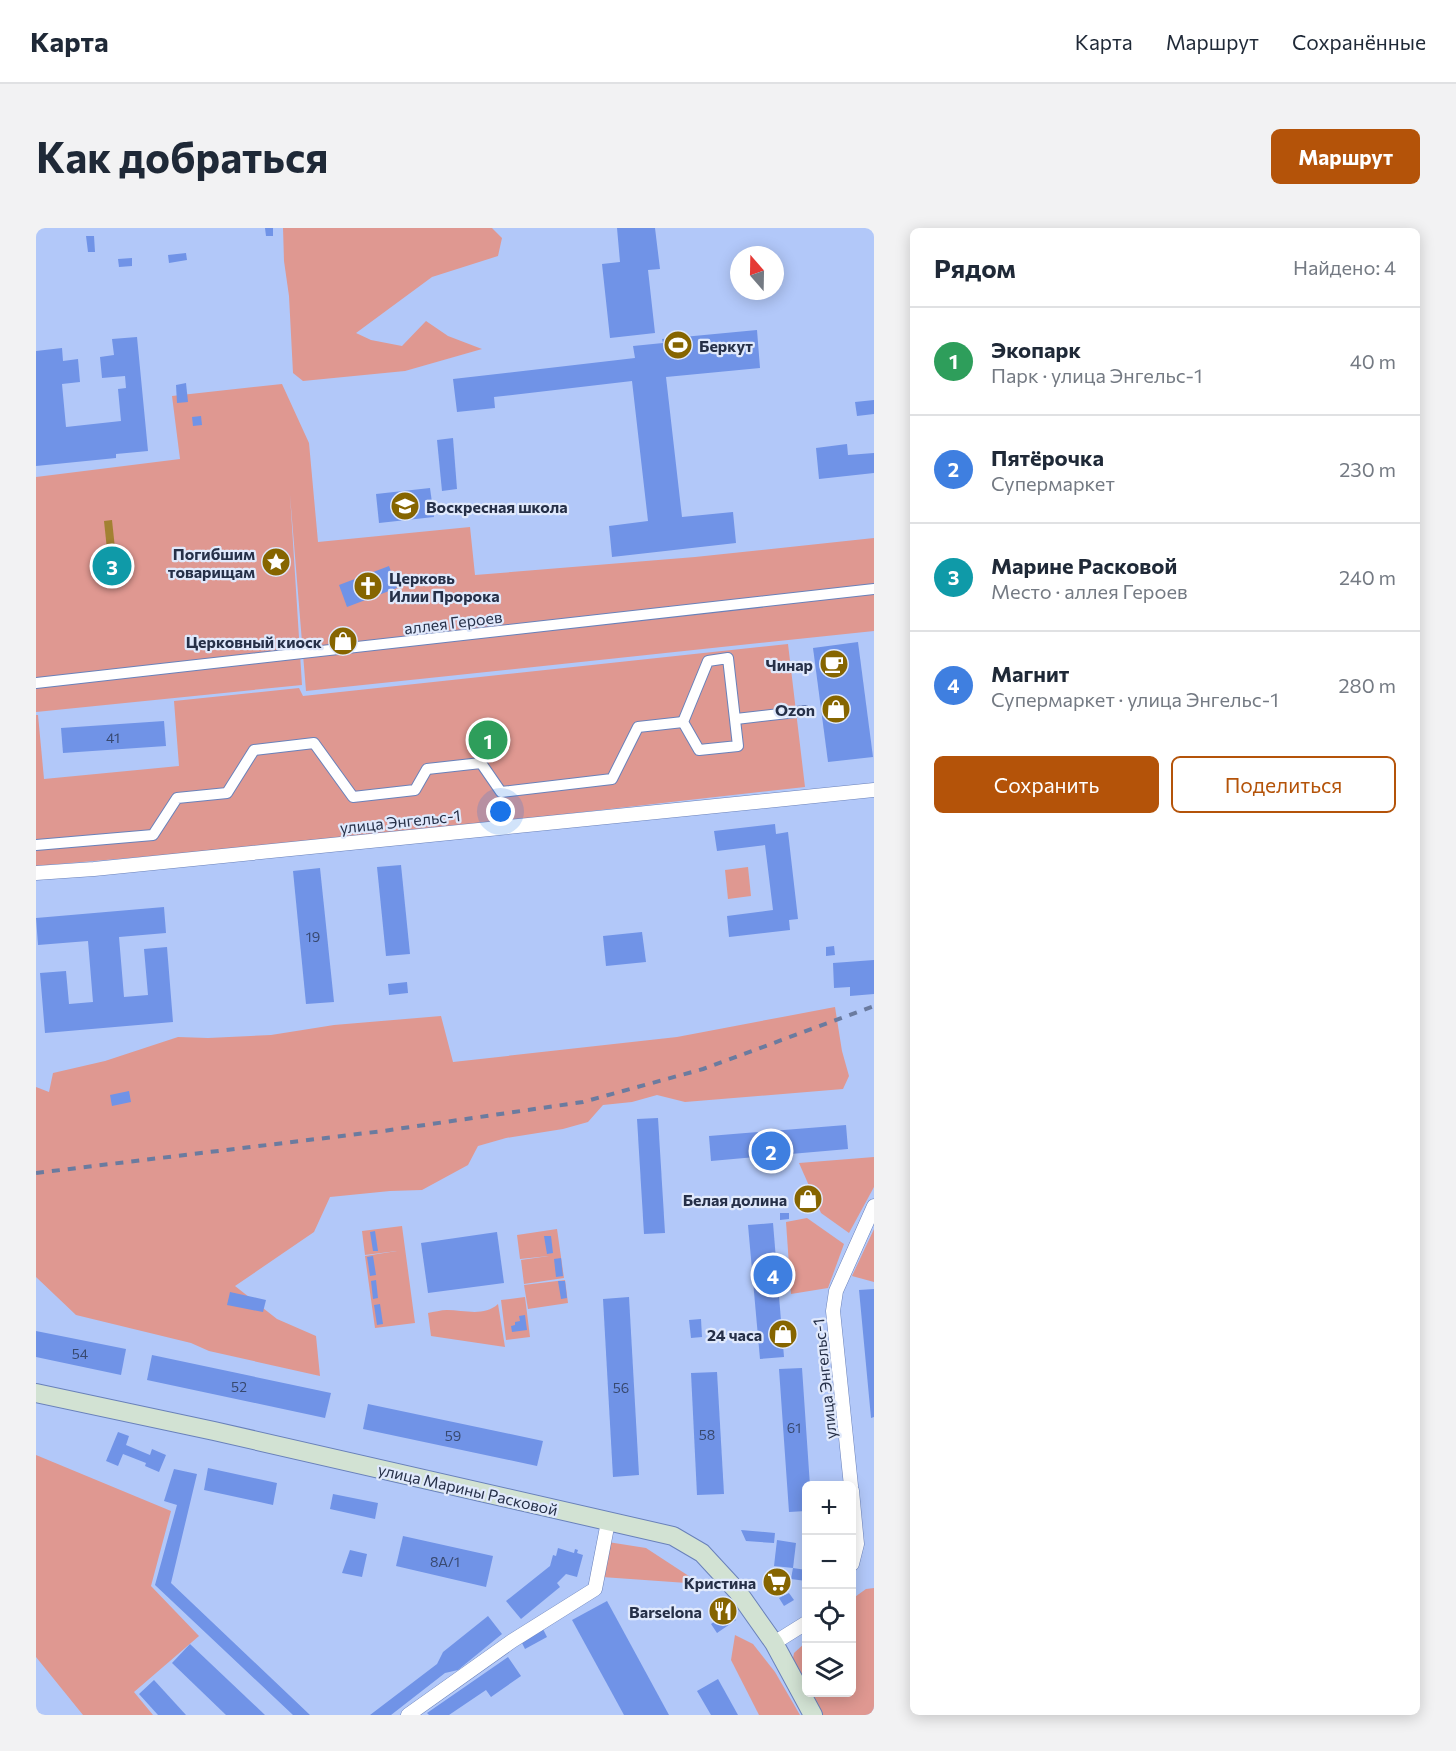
<!DOCTYPE html>
<html lang="ru">
<head>
<meta charset="utf-8">
<style>
	body { margin:0; font-family:Commissioner,sans-serif; background:#f2f2f3; color:#1f2937 }
	.controls { position:absolute; right:18px; bottom:18px; display:grid; overflow:hidden; border-radius:9px; box-shadow:0 3px 15px #0003 }
	.controls button { width:54px; height:54px; display:grid; place-items:center; padding:0; border:0; border-bottom:2px solid #e0e1e3; background:#fff; color:#1f2937; font:30px sans-serif }
	.compass { position:absolute; left:694px; top:18px; width:54px; height:54px; border-radius:50%; background:#fff; box-shadow:0 3px 15px #0003; rotate:340deg }
	.you { position:absolute; left:465px; top:584px; width:21px; height:21px; margin:-15px; border:4px solid #fff; border-radius:50%; background:#1a73e8; box-shadow:0 0 0 9px #1a73e833 }
	.badge { display:grid; place-items:center; width:39px; height:39px; border-radius:50%; background:#b45309; color:#fff; font-size:20px; font-weight:700 }
	.pin { position:absolute; translate:-50% -50%; border:3px solid #fff; box-shadow:0 2px 6px #0006 }
	.list { margin:0; padding:0; list-style:none }
	h2 { display:flex; justify-content:space-between; align-items:center; height:78px; margin:0; padding:0 24px; font-size:26px }
	h2 small { font-size:20px; font-weight:400; color:#747a83 }
	.list li { display:grid; grid-template-columns:39px 1fr auto; gap:18px; align-items:center; box-sizing:border-box; height:108px; padding:0 24px; border-top:2px solid #e0e1e3 }
	.list b { display:block; font-size:22px; white-space:nowrap }
	.list p { margin:0; font-size:20px; white-space:nowrap; color:#747a83 }
	.list em { font-size:20px; font-style:normal; color:#747a83 }
	.actions { display:flex; gap:12px; padding:18px 24px }
	.actions a { flex:1; padding:14px 0; border:2px solid #b45309; border-radius:9px; text-align:center; font-size:21px; color:#b45309 }
	.actions .main { background:#b45309; color:#fff }
	.icon { flex:none; width:33px; height:33px; fill:none; stroke:currentColor; stroke-width:2; stroke-linecap:round; stroke-linejoin:round }
	.map { position:relative; flex:none; width:838px; height:1487px; overflow:hidden; border-radius:9px }
	header { display:flex; align-items:center; gap:36px; box-sizing:border-box; height:84px; padding:0 30px; background:#fff; border-bottom:2px solid #e0e1e3 }
	header strong { font-size:28px }
	nav { display:flex; gap:33px; margin-inline-start:auto; font-size:21px }
	.intro { display:flex; align-items:center; justify-content:space-between; box-sizing:border-box; height:144px; padding:0 36px }
	h1 { margin:0; font-size:42px }
	.button { padding:15px 27px; border-radius:9px; background:#b45309; color:#fff; font-size:21px; font-weight:700 }
	main { display:flex; gap:36px; padding:0 36px }
	aside { flex:1; background:#fff; border-radius:9px; box-shadow:0 3px 15px #0003 }
	.map>svg:first-child { display:block }
	.green { fill:#df9891 }
	.water { fill:#a28132 }
	.building { fill:#7093e7 }
	.lines { fill:none; stroke-linecap:round; stroke-linejoin:round }
	.pedestrian-casing { stroke:#6981ba; stroke-width:12 }
	.minor-casing { stroke:#6981ba; stroke-width:15 }
	.secondary-casing { stroke:#6981ba; stroke-width:20 }
	.pedestrian { stroke:#fff; stroke-width:10 }
	.minor { stroke:#fff; stroke-width:14 }
	.secondary { stroke:#d2e2d3; stroke-width:18 }
	.rail { stroke:#6b7b9f; stroke-width:4; stroke-dasharray:8 8; stroke-linecap:butt }
	.labels { text-anchor:middle; dominant-baseline:central; stroke-width:4.5; stroke-linejoin:round; paint-order:stroke }
	.number-label { font-size:14px; fill:#384970 }
	.poi-label { font-size:16px; font-weight:bold; fill:#263048; stroke:#e0e9fc; text-anchor:end }
	.street-label { font-size:16px; fill:#263048; stroke:#e0e9fc }
</style>
</head>
<body>
<header>
<strong>Карта</strong>
<nav><a>Карта</a><a>Маршрут</a><a>Сохранённые</a></nav>
</header>
<div class="intro"><h1>Как добраться</h1><a class="button">Маршрут</a></div>
<main>
<div class="map">
<svg width="838" height="1487" viewBox="0 0 838 1487">
	<rect width="100%" height="100%" fill="#b2c8f9"/>
	<g class="green">
		<path d="M247,0H456L466,10L462,28L396,49L320,105L335,112L366,118L390,93L412,108L446,121L369,143L267,153L257,145L253,68L248,33Z"/>
		<path d="M246,156L273,215L282,314L434,299L439,347L659,329L838,310V403L270,463L254,267L266,457L0,484V249L144,231L136,168Z"/>
		<path d="M752,416L769,559L289,613L0,638V487H2L8,551L143,538L138,473L263,460L267,468Z"/>
		<path d="M712,639L715,668L692,671L689,642Z"/>
		<path d="M799,779L806,823L813,848L807,861L649,874L621,867L596,874L567,877L552,894L527,901L470,910L442,918L432,937L386,962L354,963L294,969L278,1004L199,1058L241,1091L280,1108L284,1148L173,1123L155,1115L40,1087L0,1049V859L13,864L17,845L69,833L142,809L172,810L235,807L298,797L405,788L417,834L641,809Z"/>
		<path d="M838,929V959L813,1005L785,985L763,935Z"/>
		<path d="M771,990L808,1016L792,1060L755,1066L750,994Z"/>
		<path d="M366,998L379,1095L339,1100L329,1028L361,1023L329,1027L326,1003Z"/>
		<path d="M521,1001L528,1050L488,1056L485,1032L513,1028L484,1031L481,1007Z"/>
		<path d="M838,1001V1054L816,1048Z"/>
		<path d="M529,1052L532,1075L492,1081L488,1057Z"/>
		<path d="M489,1069L494,1109L470,1112L465,1072Z"/>
		<path d="M462,1076L469,1119L395,1108L392,1085C398,1084 405,1082 411,1082C428,1082 448,1089 462,1076Z"/>
		<path d="M0,1227L135,1283L115,1358L163,1408L98,1464L117,1487H47L0,1429Z"/>
		<path d="M572,1314L610,1320L665,1356L566,1349Z"/>
		<path d="M838,1360V1487H786L774,1465L816,1464V1371L830,1361Z"/>
		<path d="M699,1407L717,1416L739,1444L764,1487H723L695,1432Z"/>
		<path d="M770,1414V1458L757,1430L758,1425Z"/>
	</g>
	<path class="water" d="M76,292L80,330L72,331L68,293Z"/>
	<g class="building">
		<path d="M229,0H237V8H230Z"/>
		<path d="M581,0H619L624,41L612,42L619,105L574,110L566,36L584,34Z"/>
		<path d="M50,8H58L59,24H52Z"/>
		<path d="M150,25L151,32L133,35L132,27Z"/>
		<path d="M96,30V38L83,39L82,31Z"/>
		<path d="M721,102L724,140L630,149L646,289L697,284L700,315L576,329L573,298L612,293L596,153L458,169L459,180L421,184L417,151L599,130L597,118L627,115L626,111Z"/>
		<path d="M101,109L112,223L80,226V230L0,238V123L26,120L27,133L42,131L44,154L26,156L30,199L85,193L82,161L90,160L89,148L66,150L64,129L78,127L76,111Z"/>
		<path d="M150,155L152,174L141,175L140,157Z"/>
		<path d="M838,172V186L821,188L819,174Z"/>
		<path d="M165,188L166,197L157,198L156,189Z"/>
		<path d="M417,210L421,261L406,263L401,212Z"/>
		<path d="M811,216L812,227L838,225V245L783,251L780,220Z"/>
		<path d="M394,260L398,289L343,295L340,266Z"/>
		<path d="M353,338L361,360L311,379L303,357Z"/>
		<path d="M313,409L314,417L301,418L300,410Z"/>
		<path d="M822,414L837,529L792,534L777,420Z"/>
		<path d="M128,493L130,518L27,525L25,500Z"/>
		<path d="M739,596L740,606L752,604L762,691L753,692L754,702L693,709L691,688L737,682L729,617L681,623L678,603Z"/>
		<path d="M365,637L374,726L350,728L341,639Z"/>
		<path d="M284,640L298,774L270,776L257,643Z"/>
		<path d="M128,679L130,705L83,709L88,769L112,767L108,721L131,719L137,794L9,805L4,745L30,743L33,776L57,774L52,713L2,717L0,690Z"/>
		<path d="M606,704L610,734L570,738L567,708Z"/>
		<path d="M798,718L799,727L790,728V719Z"/>
		<path d="M838,732V766L814,768V759L798,760L797,735Z"/>
		<path d="M371,754L372,765L353,767L352,756Z"/>
		<path d="M93,863L95,874L76,878L74,867Z"/>
		<path d="M622,890L629,1005L608,1006L601,891Z"/>
		<path d="M810,897L812,921L675,933L673,908Z"/>
		<path d="M744,985H753V991L744,992Z"/>
		<path d="M737,995L748,1129L724,1131L712,997Z"/>
		<path d="M339,1003L342,1023H337L334,1004Z"/>
		<path d="M461,1004L468,1055L392,1065L385,1015Z"/>
		<path d="M508,1008H515L517,1025L511,1026Z"/>
		<path d="M337,1028L340,1047L334,1048L331,1029Z"/>
		<path d="M525,1030L527,1048L520,1049L518,1031Z"/>
		<path d="M340,1052L342,1070L337,1071L335,1053Z"/>
		<path d="M522,1053H529L531,1070L525,1071Z"/>
		<path d="M838,1061V1189L835,1190L823,1062Z"/>
		<path d="M194,1064L230,1072L227,1084L191,1077Z"/>
		<path d="M593,1069L603,1247L577,1249L567,1071Z"/>
		<path d="M344,1076L347,1096L341,1097L338,1077Z"/>
		<path d="M489,1087L491,1102L476,1104L475,1098L479,1097V1094L484,1093L483,1088Z"/>
		<path d="M665,1091L666,1109L655,1110L653,1092Z"/>
		<path d="M0,1103L90,1121L85,1147L0,1129Z"/>
		<path d="M116,1127L295,1165L289,1190L111,1152Z"/>
		<path d="M766,1140L774,1258H770V1283L753,1284L743,1141Z"/>
		<path d="M681,1144L688,1266L661,1267L655,1145Z"/>
		<path d="M332,1176L507,1213L501,1238L327,1201Z"/>
		<path d="M82,1204L93,1208L90,1217L114,1227L116,1221L130,1227L123,1244L109,1238L110,1235L87,1226L82,1238L70,1233Z"/>
		<path d="M172,1240L241,1255L237,1277L168,1262Z"/>
		<path d="M138,1241L161,1246L135,1355L274,1487H257L119,1357L141,1277L128,1273Z"/>
		<path d="M297,1266L342,1275L339,1291L294,1281Z"/>
		<path d="M705,1302L739,1305L738,1315L710,1313Z"/>
		<path d="M367,1308L457,1328L450,1359L360,1338Z"/>
		<path d="M741,1312L760,1315L757,1340L738,1338Z"/>
		<path d="M522,1320L538,1325L539,1321L542,1322L541,1325L547,1327L541,1349L530,1346L521,1355L524,1359L485,1391L470,1373L514,1338L517,1327L520,1328Z"/>
		<path d="M314,1322L331,1326L326,1349L306,1345Z"/>
		<path d="M740,1340L753,1361L741,1368L729,1347Z"/>
		<path d="M757,1340L770,1342V1353L755,1351Z"/>
		<path d="M753,1365L758,1372L748,1378L743,1370Z"/>
		<path d="M571,1373L633,1487H588L536,1392Z"/>
		<path d="M688,1375L700,1392L681,1405L675,1396L685,1389L679,1380Z"/>
		<path d="M452,1388L466,1406L422,1442L409,1445L355,1487H334L401,1436L407,1424Z"/>
		<path d="M506,1399L511,1409L489,1421L484,1411Z"/>
		<path d="M154,1416L229,1487H190L136,1435Z"/>
		<path d="M472,1429L485,1448L455,1469L450,1462L413,1487H393L391,1485Z"/>
		<path d="M682,1451L702,1487H675L661,1463Z"/>
		<path d="M118,1452L150,1487H122L103,1466Z"/>
	</g>
	<g class="lines">
		<g class="pedestrian-casing">
			<g id="pedestrian">
				<path d="M692,430L702,518L663,522L647,494L672,433Z"/>
				<path d="M0,455L838,361"/>
				<path d="M700,491L769,483"/>
				<path d="M0,617L117,607L141,570L191,565L218,522L278,515L317,569L379,562L391,541L445,535L465,564L576,551L602,499L647,494"/>
			</g>
		</g>
		<g class="minor-casing">
			<g id="minor">
				<path d="M0,645L58,641L838,562"/>
				<path d="M815,1258L797,1083L800,1063L838,978"/>
				<path d="M816,1263L821,1316L816,1336"/>
				<path d="M738,1415L770,1395"/>
				<path d="M372,1487L476,1413L559,1361L572,1294"/>
			</g>
		</g>
		<g class="secondary-casing">
			<path id="secondary" d="M0,1165L178,1203L637,1308L666,1325L702,1364L738,1415L777,1487"/>
		</g>
		<use href="#pedestrian" class="pedestrian"/>
		<use href="#minor" class="minor"/>
		<use href="#secondary" class="secondary"/>
		<path class="rail" d="M0,945L347,903L547,874L667,841L838,778"/>
	</g>
	<defs>
		<g id="stadium-disc" transform="scale(1.5)"><circle r="9.5" fill="#866500" stroke="#e0e9fc"/><path d="M0-5a6.5 5 0 1 0 0 10a6.5 5 0 1 0 0-10ZM-3.5-1.8h7v3.6h-7Z" fill="#fff"/></g>
		<g id="school-disc" transform="scale(1.5)"><circle r="9.5" fill="#866500" stroke="#e0e9fc"/><path d="M0-5L7-2L0 1L-7-2ZM-4 1L0 2.5L4 1V4Q0 6-4 4Z" fill="#fff"/></g>
		<g id="sight-disc" transform="scale(1.5)"><circle r="9.5" fill="#866500" stroke="#e0e9fc"/><path d="M0-6L1.8-2.2L6-1.7L2.9 1.2L3.7 5.4L0 3.3L-3.7 5.4L-2.9 1.2L-6-1.7L-1.8-2.2Z" fill="#fff"/></g>
		<g id="church-disc" transform="scale(1.5)"><circle r="9.5" fill="#866500" stroke="#e0e9fc"/><path d="M-1.2-6h2.4v3.5h3.3v2.4h-3.3V6h-2.4V-.1h-3.3v-2.4h3.3Z" fill="#fff"/></g>
		<g id="shop-disc" transform="scale(1.5)"><circle r="9.5" fill="#866500" stroke="#e0e9fc"/><path d="M-5-2.5h2.3a2.7 3.5 0 0 1 5.4 0H5L5.5 6h-11ZM-1.5-2.5h3a1.5 2.3 0 0 0-3 0Z" fill="#fff"/></g>
		<g id="cafe-disc" transform="scale(1.5)"><circle r="9.5" fill="#866500" stroke="#e0e9fc"/><path d="M-5.5-4.5H6V0H3Q3 3.5 0 3.5H-2.5Q-5.5 3.5-5.5 0ZM3-3.2v2h1.7v-2ZM-6 4.5H4V6H-6Z" fill="#fff"/></g>
		<g id="supermarket-disc" transform="scale(1.5)"><circle r="9.5" fill="#866500" stroke="#e0e9fc"/><path d="M-6-5.5h2.5l.6 2H6L4.5 2H-2.5L-4.4-4H-6ZM-1.5 3.2a1.3 1.3 0 1 0 .1 0ZM3 3.2a1.3 1.3 0 1 0 .1 0Z" fill="#fff"/></g>
		<g id="restaurant-disc" transform="scale(1.5)"><circle r="9.5" fill="#866500" stroke="#e0e9fc"/><path d="M-5-6h1v4h1v-4h1v4h1v-4h1v5L-1.5 .5V6h-2V.5L-5-1ZM5-6V6H3V1.5H1.5Q1.5-4 5-6Z" fill="#fff"/></g>
	</defs>
	<g fill-rule="evenodd">
		<use href="#stadium-disc" x="642" y="117"/>
		<use href="#school-disc" x="369" y="278"/>
		<use href="#sight-disc" x="240" y="334"/>
		<use href="#church-disc" x="332" y="358"/>
		<use href="#shop-disc" x="307" y="413"/>
		<use href="#cafe-disc" x="798" y="436"/>
		<use href="#shop-disc" x="800" y="481"/>
		<use href="#shop-disc" x="772" y="971"/>
		<use href="#shop-disc" x="747" y="1106"/>
		<use href="#supermarket-disc" x="741" y="1354"/>
		<use href="#restaurant-disc" x="687" y="1383"/>
	</g>
	<g class="labels">
		<g class="number-label">
			<text x="77" y="509">41</text>
			<text x="277" y="708">19</text>
			<text x="44" y="1125">54</text>
			<text x="203" y="1158">52</text>
			<text x="585" y="1159">56</text>
			<text x="758" y="1199">61</text>
			<text x="671" y="1206">58</text>
			<text x="417" y="1207">59</text>
			<text x="409" y="1333">8А/1</text>
		</g>
		<g class="poi-label">
			<text x="663" y="117" text-anchor="start">Беркут</text>
			<text x="390" y="278" text-anchor="start">Воскресная школа</text>
			<text x="219" y="325">Погибшим<tspan x="219" dy="18">товарищам</tspan></text>
			<text x="353" y="349" text-anchor="start">Церковь<tspan x="353" dy="18">Илии Пророка</tspan></text>
			<text x="286" y="413">Церковный киоск</text>
			<text x="777" y="436">Чинар</text>
			<text x="779" y="481">Ozon</text>
			<text x="751" y="971">Белая долина</text>
			<text x="726" y="1106">24 часа</text>
			<text x="720" y="1354">Кристина</text>
			<text x="666" y="1383">Barselona</text>
		</g>
		<g class="street-label">
			<text transform="translate(417 394) rotate(-7)">аллея Героев</text>
			<text transform="translate(364 593) rotate(-6)">улица Энгельс-1</text>
			<text transform="translate(788 1151) rotate(-96)">улица Энгельс-1</text>
			<text transform="translate(432 1261) rotate(13)">улица Марины Расковой</text>
		</g>
	</g>
</svg>
<div class="controls">
<button>+</button>
<button>−</button>
<button><svg class="icon" aria-label="locate" viewBox="0 0 24 24"><circle cx="12" cy="12" r="6"/><path d="M12 2v4M12 18v4M2 12h4M18 12h4"/></svg></button>
<button><svg class="icon" aria-label="layers" viewBox="0 0 24 24"><path d="M12 4l9 5-9 5-9-5zM3 14l9 5 9-5"/></svg></button>
</div>
<svg class="compass" viewBox="-18 -18 36 36"><path d="M0-13l5 13h-10z" fill="#e53935"/><path d="M0 13l5-13h-10z" fill="#747a83"/></svg>
<div class="you"></div>
<div class="pin badge" style="left:452px;top:512px;background:#2e9e5b">1</div>
<div class="pin badge" style="left:735px;top:923px;background:#3f7fe0">2</div>
<div class="pin badge" style="left:76px;top:338px;background:#0f9aa8">3</div>
<div class="pin badge" style="left:737px;top:1047px;background:#3f7fe0">4</div>
</div>
<aside>
<h2>Рядом<small>Найдено: 4</small></h2>
<ul class="list">
<li><span class="badge" style="background:#2e9e5b">1</span><div><b>Экопарк</b><p>Парк · улица Энгельс-1</p></div><em>40 m</em></li>
<li><span class="badge" style="background:#3f7fe0">2</span><div><b>Пятёрочка</b><p>Супермаркет</p></div><em>230 m</em></li>
<li><span class="badge" style="background:#0f9aa8">3</span><div><b>Марине Расковой</b><p>Место · аллея Героев</p></div><em>240 m</em></li>
<li><span class="badge" style="background:#3f7fe0">4</span><div><b>Магнит</b><p>Супермаркет · улица Энгельс-1</p></div><em>280 m</em></li>
</ul>
<div class="actions"><a class="main">Сохранить</a><a>Поделиться</a></div>
</aside>
</main>
</body>
</html>
